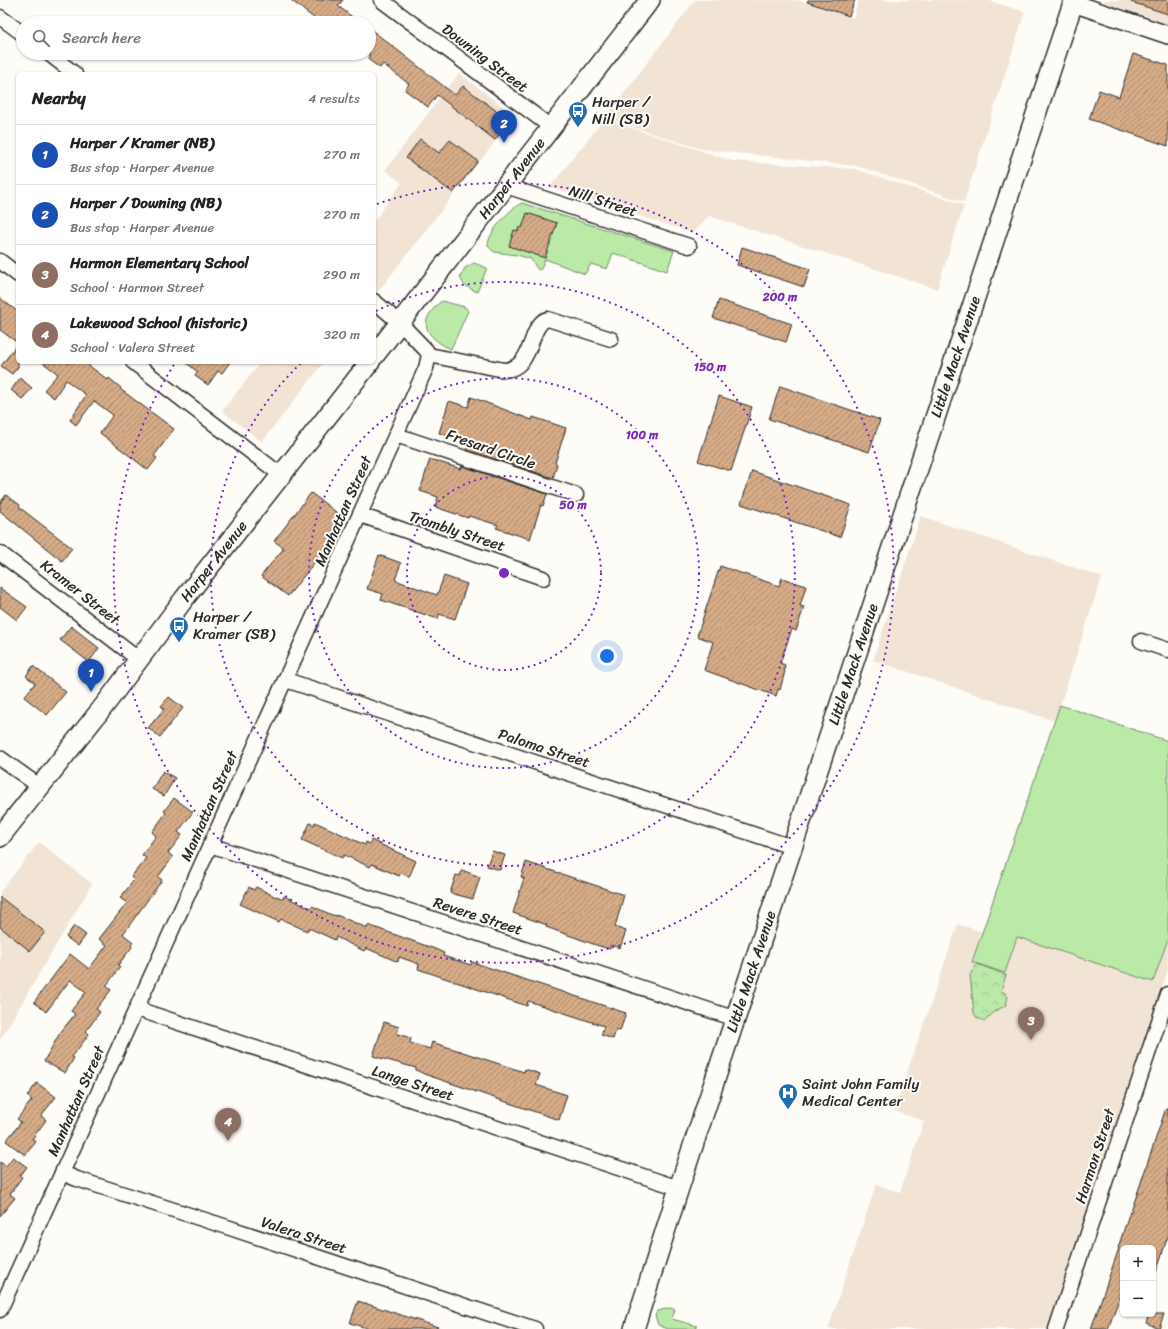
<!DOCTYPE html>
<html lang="en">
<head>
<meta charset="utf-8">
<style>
	body { margin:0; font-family:Sriracha,sans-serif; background:#f2f2f2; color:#222 }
	.controls { position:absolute; right:12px; bottom:12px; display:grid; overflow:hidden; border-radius:6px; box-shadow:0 1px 3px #0004 }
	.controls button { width:36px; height:36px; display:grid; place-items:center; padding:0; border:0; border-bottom:1px solid #e0e0e0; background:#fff; color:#222; font:20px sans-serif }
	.you { position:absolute; left:607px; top:656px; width:14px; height:14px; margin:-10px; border:3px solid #fff; border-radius:50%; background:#1a73e8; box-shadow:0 0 0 6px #1a73e833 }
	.badge { display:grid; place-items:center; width:26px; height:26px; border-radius:50%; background:#db2777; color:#fff; font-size:13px; font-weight:700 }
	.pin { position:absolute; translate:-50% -33px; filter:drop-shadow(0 1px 2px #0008) }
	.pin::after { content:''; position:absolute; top:21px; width:14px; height:12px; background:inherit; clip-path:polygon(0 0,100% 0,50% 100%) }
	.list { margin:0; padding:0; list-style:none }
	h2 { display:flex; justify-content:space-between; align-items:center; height:52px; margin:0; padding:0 16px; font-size:17px }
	h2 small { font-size:13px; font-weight:400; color:#767676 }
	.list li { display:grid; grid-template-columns:26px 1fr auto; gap:12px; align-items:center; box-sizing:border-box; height:60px; padding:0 16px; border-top:1px solid #e0e0e0 }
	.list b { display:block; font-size:15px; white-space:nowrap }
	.list p { margin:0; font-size:13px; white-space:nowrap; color:#767676 }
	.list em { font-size:13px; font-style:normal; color:#767676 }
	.icon { flex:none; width:22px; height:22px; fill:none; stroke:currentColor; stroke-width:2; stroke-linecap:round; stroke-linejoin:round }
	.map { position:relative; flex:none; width:1168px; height:1329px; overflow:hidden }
	.search { position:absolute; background:#fff; box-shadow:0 1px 3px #0004; left:16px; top:16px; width:360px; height:44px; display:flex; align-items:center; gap:10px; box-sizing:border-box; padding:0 14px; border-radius:22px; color:#767676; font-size:15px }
	.panel { position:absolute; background:#fff; box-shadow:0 1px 3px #0004; left:16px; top:72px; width:360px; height:292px; border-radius:6px }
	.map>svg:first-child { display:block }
	.built { fill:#f1e4d5 }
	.grass { fill:#bbe9a8; stroke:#738a6a }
	.park { fill:url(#park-crowns); stroke:#738a6a }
	.building { fill:url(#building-hatch); stroke:#2b2b2b }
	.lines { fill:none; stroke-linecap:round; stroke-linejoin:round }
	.minor-casing { stroke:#2b2b2b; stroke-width:17 }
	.tertiary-casing { stroke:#2b2b2b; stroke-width:20 }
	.secondary-casing { stroke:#2b2b2b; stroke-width:22 }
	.minor { stroke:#fdfcf7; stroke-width:14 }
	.tertiary { stroke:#fdfcf7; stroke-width:17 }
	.secondary { stroke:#fdfcf7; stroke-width:19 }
	.ring { fill:none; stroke:#7b2cbf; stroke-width:2; stroke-dasharray:2 4 }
	.labels { text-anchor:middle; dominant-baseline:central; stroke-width:4; stroke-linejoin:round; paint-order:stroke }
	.street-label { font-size:15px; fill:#2b2b2b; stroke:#fdfcf7 }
	.poi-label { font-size:15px; fill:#2b2b2b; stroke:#fdfcf7; text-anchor:start }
	.centre { fill:#7b2cbf; stroke:#fdfcf7; stroke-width:2 }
	.ring-label { font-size:12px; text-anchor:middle; font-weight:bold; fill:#7b2cbf; stroke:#fdfcf7; stroke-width:4; stroke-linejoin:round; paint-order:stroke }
</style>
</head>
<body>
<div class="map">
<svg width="1168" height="1329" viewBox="0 0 1168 1329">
	<defs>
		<pattern id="park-crowns" width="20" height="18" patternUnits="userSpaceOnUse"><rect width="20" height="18" fill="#bbe9a8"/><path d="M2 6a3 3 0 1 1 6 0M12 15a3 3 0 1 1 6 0" fill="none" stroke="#a1c891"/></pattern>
		<pattern id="building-hatch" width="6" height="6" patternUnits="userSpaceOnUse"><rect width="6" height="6" fill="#d6ab87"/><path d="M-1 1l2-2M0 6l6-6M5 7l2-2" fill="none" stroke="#ae8b6f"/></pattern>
	</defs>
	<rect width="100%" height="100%" fill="#fdfcf7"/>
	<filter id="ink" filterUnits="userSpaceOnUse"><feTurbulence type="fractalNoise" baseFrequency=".025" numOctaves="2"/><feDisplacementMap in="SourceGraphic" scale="8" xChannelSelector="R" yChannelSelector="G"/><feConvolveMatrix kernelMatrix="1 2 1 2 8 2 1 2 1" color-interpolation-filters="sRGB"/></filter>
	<g filter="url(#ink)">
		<g class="built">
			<path d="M695,0H797L853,18L859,0H987L1025,12L964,202L857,166L701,149L605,118Z"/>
			<path d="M1103,0H1168V24L1109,4Z"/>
			<path d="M459,73L515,116L374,297V221L402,183L385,170Z"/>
			<path d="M604,119L732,161L855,169L964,205L937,289L709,216L693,233L550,187Z"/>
			<path d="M261,362H324L262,442L222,411Z"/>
			<path d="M921,516L1102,577L1060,705L1168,741V970L1047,1329H828L876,1185L900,1192L924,1121L894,1111L958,924L982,932L1054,721L873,660Z"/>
			<path d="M39,842L92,884L0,1040V892Z"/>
		</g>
		<g class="grass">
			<path d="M522,203L674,251L667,271L613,253L607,269L591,264L585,274L545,259L541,269L538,270L531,259L517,255L494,252L488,246C487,234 511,207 522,203Z"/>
			<path d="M474,263L487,268L477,292L464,285L460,277L465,268Z"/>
			<path d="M442,301L465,307L468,311L451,349C435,342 418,329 431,312C435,307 437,304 442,301Z"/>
			<path d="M1060,705L1168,741V939L1153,982L1017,937L1005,973L972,962Z"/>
			<path d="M670,1308L675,1309L672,1319L697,1326L696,1329H668L658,1325L655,1315L658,1311Z"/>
		</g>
		<path class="park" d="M977,964L1006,975L1001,991L1005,993L1008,997L1006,1005L994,1012L985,1021L977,1018L974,1013L970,975Z"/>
		<g class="building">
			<path d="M291,0H343L338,6L360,23H320Z"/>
			<path d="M808,0H855L849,16L807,2Z"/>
			<path d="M1131,0H1168V14L1131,2Z"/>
			<path d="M369,28L455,95L463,86L510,121L495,140L437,95L428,107L405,90L409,84L383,64L380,68L369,60Z"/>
			<path d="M1133,54L1168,65V146L1089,119L1099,90L1119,97Z"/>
			<path d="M420,139L439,153L450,140L478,161L453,193L406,158Z"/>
			<path d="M527,213L557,223L545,258L509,246L514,230L518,231L519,227L522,228Z"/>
			<path d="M742,247L810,269L804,287L737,265Z"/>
			<path d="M0,298L18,312V367L12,374L1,366L18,343L0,330Z"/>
			<path d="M719,300L792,324L786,342L713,318Z"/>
			<path d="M42,362H84L108,380L109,378L121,388L120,389L174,429L154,456L157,458L148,470L100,433L113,415L94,401L76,425L70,420L86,395L66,380L54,398L44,390L58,374Z"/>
			<path d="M185,362H230L222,373L218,371L208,385L195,376L198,372Z"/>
			<path d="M20,378L32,388L22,399L11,390Z"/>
			<path d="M780,386L880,420L869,452L769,419Z"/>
			<path d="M719,396L752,407L731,471L698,461Z"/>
			<path d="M471,397L532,420L533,417L566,428L555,463L557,464L553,478L467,450L469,443L439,433L449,401L468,407Z"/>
			<path d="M430,459L461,469L462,466L547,494L543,506L541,505L530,539L496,528L498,525L469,516L468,518L435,507L438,497L420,491Z"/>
			<path d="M752,471L851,505L840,537L741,504Z"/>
			<path d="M311,493L340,515L325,549L288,596L261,576L284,548L274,541Z"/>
			<path d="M6,495L20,505L19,507L72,548L62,561L0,511V503Z"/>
			<path d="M379,555L401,563L395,580L437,595L444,576L467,584L455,619L439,614L438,619L381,600L383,594L367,589Z"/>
			<path d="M720,566L779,586L782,578L806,586L800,606L804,607L796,631L792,629L780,663L785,665L784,670L785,671L780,690L778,689L776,696L704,670L713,642L697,636Z"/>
			<path d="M0,588L27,607L17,620L0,607Z"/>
			<path d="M71,626L99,648L89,662L60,640Z"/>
			<path d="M33,666L66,692L47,715L24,697L35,683L26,676Z"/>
			<path d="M169,697L183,708L160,737L148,728L164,709L161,706Z"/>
			<path d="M163,771L175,778L164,796L152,789Z"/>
			<path d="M174,798L193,812L178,832L182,835L168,853L173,857L158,877L162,880L123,934L133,942L131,945L132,947L118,965L120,967L106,986L111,990L96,1009L100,1012L86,1031L89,1034L72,1057L74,1058L65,1073L44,1061L60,1033L75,1014L71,1011L86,992L70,980L46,1012L34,1002L70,954L89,969L107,945L99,939L127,903L120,898L134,880L131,877L146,858L142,855L156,836L152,832L166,813L164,811Z"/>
			<path d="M315,822L365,845L366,842L370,844L371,840L416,861L409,877L401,873L399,876L372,864L370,867L344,855L342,858L302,840L310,823L314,825Z"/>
			<path d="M492,851L505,855L500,870L487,866Z"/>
			<path d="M526,862L624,895L615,927L626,931L620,948L611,945L610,949L596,945L546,927L547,925L513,913L524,878L521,877Z"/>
			<path d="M462,870L480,877L473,899L450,893L456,875L460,876Z"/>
			<path d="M249,887L254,890L256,887L276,897L277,896L283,899L284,896L305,906L311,908L312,906L332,915L339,916L367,928L368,925L435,949L444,953L443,956L471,965L472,962L626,1013L620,1031L616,1030L613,1039L601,1035L604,1026L528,1001L527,1006L418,969L419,964L399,957L398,962L366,948L364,951L336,937L335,940L309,928L307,931L281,919L279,922L240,904Z"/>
			<path d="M0,897L45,932L30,951L0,927Z"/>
			<path d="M74,926L86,935L78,946L66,937Z"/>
			<path d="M384,1022L399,1027L397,1034L411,1038L410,1043L430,1049L432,1042L524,1072L525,1069L540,1074L536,1085L567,1095L559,1120L424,1074L416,1070V1068L373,1056Z"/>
			<path d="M37,1083L56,1097L41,1116L46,1120L32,1139L36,1142L25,1155L6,1141L21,1122L17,1119L32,1100L27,1096Z"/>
			<path d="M1166,1108H1168V1236L1155,1275L1153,1274V1248H1123V1288L1108,1329H1091L1119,1248H1118L1130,1211L1131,1212Z"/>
			<path d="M13,1157L27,1167L20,1176L22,1177L10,1194L15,1198L0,1216V1162L6,1166Z"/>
			<path d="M358,1301L438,1327V1329H370L350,1323Z"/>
			<path d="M1149,1314H1164L1159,1328L1146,1323Z"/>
		</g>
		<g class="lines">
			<g class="minor-casing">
				<g id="minor">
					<path d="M381,0L551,127"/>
					<path d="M0,17L23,34"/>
					<path d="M48,53L75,74"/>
					<path d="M506,186L689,246"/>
					<path d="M0,261L18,275"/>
					<path d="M429,355L504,370C535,369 528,323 548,319L611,339"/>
					<path d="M133,362L281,475"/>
					<path d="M396,435L576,495"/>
					<path d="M360,515L543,578"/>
					<path d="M0,553L138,659"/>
					<path d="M1141,641L1168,650"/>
					<path d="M286,680L792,847"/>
					<path d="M0,758L39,786"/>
					<path d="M210,845L736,1019"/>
					<path d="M137,1009L679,1188"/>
					<path d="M62,1173L77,1179L227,1227L535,1329"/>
					<path d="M0,1310L426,368L429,355L426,350L400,323L374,301"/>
					<path d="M1056,1329L1168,994"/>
				</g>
			</g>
			<g class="tertiary-casing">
				<path id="tertiary" d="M1073,3L1168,35"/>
			</g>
			<g class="secondary-casing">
				<g id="secondary">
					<path id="s1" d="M374,356L650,0"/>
					<path id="s2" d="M0,837L107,702L184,599L370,362"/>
					<path id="s3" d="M634,1329L679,1188L1074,0"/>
				</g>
			</g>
			<use href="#minor" class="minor"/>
			<use href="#tertiary" class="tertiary"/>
			<use href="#secondary" class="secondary"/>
		</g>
	</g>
	<g class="ring">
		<circle cx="504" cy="573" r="97"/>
		<circle cx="504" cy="573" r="195"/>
		<path d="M376 311A292 292 0 1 1 301 363"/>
		<path d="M377 204A390 390 0 1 1 175 363"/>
	</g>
	<defs>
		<g id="bus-pin" transform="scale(1)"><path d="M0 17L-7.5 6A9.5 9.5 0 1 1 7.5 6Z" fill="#1f6fb2" stroke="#fdfcf7"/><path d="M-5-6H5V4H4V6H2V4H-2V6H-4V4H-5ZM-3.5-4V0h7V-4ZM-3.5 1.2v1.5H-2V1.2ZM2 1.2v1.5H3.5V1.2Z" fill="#fff"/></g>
		<g id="hospital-pin" transform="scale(1)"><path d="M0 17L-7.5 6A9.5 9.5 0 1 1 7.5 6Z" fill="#1f6fb2" stroke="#fdfcf7"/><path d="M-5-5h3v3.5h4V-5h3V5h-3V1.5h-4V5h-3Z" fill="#fff"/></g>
	</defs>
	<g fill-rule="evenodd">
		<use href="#bus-pin" x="578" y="111"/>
		<use href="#bus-pin" x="179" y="626"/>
		<use href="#hospital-pin" x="788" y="1093"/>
	</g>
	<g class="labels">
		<g class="street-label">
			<text transform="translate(485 58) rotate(37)">Downing Street</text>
			<text stroke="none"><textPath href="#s1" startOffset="225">Harper Avenue</textPath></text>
			<text transform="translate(603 201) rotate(18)">Nill Street</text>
			<text stroke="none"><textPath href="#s3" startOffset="1024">Little Mack Avenue</textPath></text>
			<text transform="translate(491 449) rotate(19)">Fresard Circle</text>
			<text transform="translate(343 511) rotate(-66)">Manhattan Street</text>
			<text transform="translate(457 531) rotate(18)">Trombly Street</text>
			<text stroke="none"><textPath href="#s2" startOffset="349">Harper Avenue</textPath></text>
			<text transform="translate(80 592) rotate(38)">Kramer Street</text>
			<text stroke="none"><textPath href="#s3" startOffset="700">Little Mack Avenue</textPath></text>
			<text transform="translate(544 748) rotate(18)">Paloma Street</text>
			<text transform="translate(209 806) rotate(-66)">Manhattan Street</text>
			<text transform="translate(478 916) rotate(18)">Revere Street</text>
			<text stroke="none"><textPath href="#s3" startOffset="376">Little Mack Avenue</textPath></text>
			<text transform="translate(413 1083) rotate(18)">Lange Street</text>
			<text transform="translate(76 1101) rotate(-66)">Manhattan Street</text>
			<text transform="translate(1095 1156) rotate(-72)">Harmon Street</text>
			<text transform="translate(304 1235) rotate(18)">Valera Street</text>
		</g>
		<g class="poi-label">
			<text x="592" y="102">Harper /<tspan x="592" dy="17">Nill (SB)</tspan></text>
			<text x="193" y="617">Harper /<tspan x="193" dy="17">Kramer (SB)</tspan></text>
			<text x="802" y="1084">Saint John Family<tspan x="802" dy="17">Medical Center</tspan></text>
		</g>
	</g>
	<circle cx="504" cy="573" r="6" class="centre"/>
	<g class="ring-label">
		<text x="780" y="301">200 m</text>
		<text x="710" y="371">150 m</text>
		<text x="642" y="439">100 m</text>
		<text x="573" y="509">50 m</text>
	</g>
</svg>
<div class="controls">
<button>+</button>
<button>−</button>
</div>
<div class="you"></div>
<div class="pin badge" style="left:91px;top:692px;background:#1a4fb4">1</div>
<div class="pin badge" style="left:504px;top:143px;background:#1a4fb4">2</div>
<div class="pin badge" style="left:1031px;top:1040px;background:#8d6e63">3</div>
<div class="pin badge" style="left:228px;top:1141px;background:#8d6e63">4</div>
<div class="search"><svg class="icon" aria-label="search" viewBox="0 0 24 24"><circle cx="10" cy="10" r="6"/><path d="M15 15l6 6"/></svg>Search here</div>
<section class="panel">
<h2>Nearby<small>4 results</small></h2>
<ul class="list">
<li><span class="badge" style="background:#1a4fb4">1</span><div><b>Harper / Kramer (NB)</b><p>Bus stop · Harper Avenue</p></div><em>270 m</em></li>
<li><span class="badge" style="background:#1a4fb4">2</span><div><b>Harper / Downing (NB)</b><p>Bus stop · Harper Avenue</p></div><em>270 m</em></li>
<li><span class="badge" style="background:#8d6e63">3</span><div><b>Harmon Elementary School</b><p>School · Harmon Street</p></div><em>290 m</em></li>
<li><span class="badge" style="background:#8d6e63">4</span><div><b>Lakewood School (historic)</b><p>School · Valera Street</p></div><em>320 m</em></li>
</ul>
</section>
</div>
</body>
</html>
